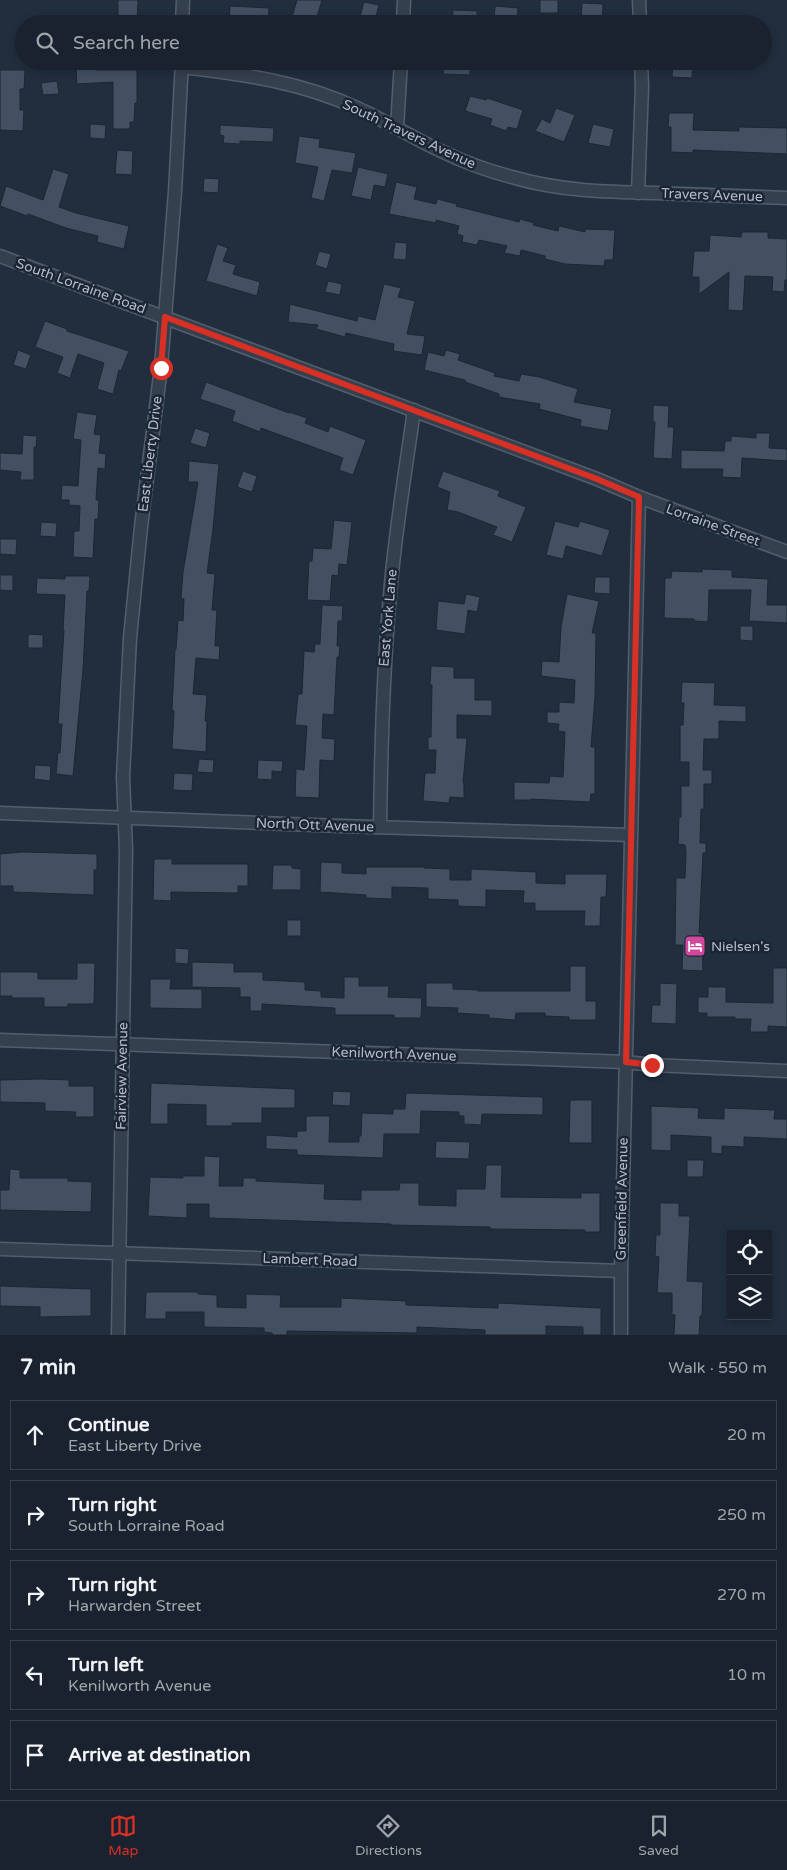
<!DOCTYPE html>
<html lang="en">
<head>
<meta charset="utf-8">
<style>
	body { margin:0; font-family:"Varela Round",sans-serif; background:#262f3a; color:#f1f3f6 }
	.controls { position:absolute; right:15px; bottom:15px; display:grid; overflow:hidden; border-radius:0px; box-shadow:0 2px 8px #0003 }
	.controls button { width:45px; height:45px; display:grid; place-items:center; padding:0; border:0; border-bottom:1px solid #373f4a; background:#19222e; color:#f1f3f6; font:25px sans-serif }
	.stop { position:absolute; width:15px; height:15px; margin:-11px; border:4px solid #d93025; border-radius:50%; background:#fff }
	.stop.end { background:#d93025; border-color:#fff; box-shadow:0 1px 5px #0008 }
	.list { margin:0; padding:0; list-style:none }
	h2 { display:flex; justify-content:space-between; align-items:center; height:65px; margin:0; padding:0 20px; font-size:21px }
	h2 small { font-size:16px; font-weight:400; color:#9fa4aa }
	.list li { display:grid; grid-template-columns:32px 1fr auto; gap:15px; align-items:center; box-sizing:border-box; height:70px; margin:0 10px 10px; padding:0 10px; border:1px solid #373f4a; border-radius:0px }
	.list b { display:block; font-size:19px; white-space:nowrap }
	.list p { margin:0; font-size:16px; white-space:nowrap; color:#9fa4aa }
	.list em { font-size:16px; font-style:normal; color:#9fa4aa }
	.icon { flex:none; width:28px; height:28px; fill:none; stroke:currentColor; stroke-width:2; stroke-linecap:round; stroke-linejoin:round }
	.map { position:relative; flex:none; width:787px; height:1335px; overflow:hidden }
	.search { position:absolute; background:#19222e; box-shadow:0 2px 8px #0003; left:15px; right:15px; top:15px; height:55px; display:flex; align-items:center; gap:12px; box-sizing:border-box; padding:0 18px; border-radius:28px; color:#9fa4aa; font-size:19px }
	.sheet { height:465px; background:#19222e }
	nav { display:flex; justify-content:space-around; align-items:center; box-sizing:border-box; height:70px; border-top:1px solid #373f4a; background:#19222e; font-size:14px; color:#9fa4aa }
	nav a { display:grid; justify-items:center; gap:2px }
	nav .on { color:#d93025 }
	.map>svg:first-child { display:block }
	.building { fill:#425062; stroke:#1c2735 }
	.lines { fill:none; stroke-linecap:round; stroke-linejoin:round }
	.minor-casing { stroke:#535e6c; stroke-width:15 }
	.minor { stroke:#35404e; stroke-width:12 }
	.route { stroke:#d93025; stroke-width:6 }
	.labels { text-anchor:middle; dominant-baseline:central; stroke-width:5; stroke-linejoin:round; paint-order:stroke }
	.street-label { font-size:14px; fill:#b1bbc9; stroke:#1b2533 }
	.poi-label { font-size:14px; fill:#b1bbc9; stroke:#1b2533; text-anchor:start }
</style>
</head>
<body>
<div class="map">
<svg width="787" height="1335" viewBox="0 0 787 1335">
	<rect width="100%" height="100%" fill="#212e3e"/>
	<g class="building">
		<path d="M118,0H138L137,24H118Z"/>
		<path d="M297,0H322L315,24H290Z"/>
		<rect x="540" y="0" width="18" height="13"/>
		<path d="M364,2L379,5L374,24H358Z"/>
		<path d="M582,3L603,4L602,24H581Z"/>
		<path d="M230,6L269,8L268,24H229Z"/>
		<path d="M495,6L518,8L517,21L494,19Z"/>
		<path d="M453,10L477,11V24H452Z"/>
		<path d="M444,61H485L470,71V75L443,74Z"/>
		<path d="M673,61H693L692,78L672,77Z"/>
		<path d="M96,67V70H137V103H135L134,122H130V129H113V82L77,84L76,68Z"/>
		<path d="M0,70H25L24,89H20V110H24L23,131L0,130Z"/>
		<path d="M57,81L59,94L43,95L41,83Z"/>
		<path d="M470,96L486,100L487,98L523,110L517,129L508,127L506,131L490,125L492,119L465,111Z"/>
		<path d="M556,108L575,115L564,142L535,131L542,119L550,123Z"/>
		<path d="M669,113H694L693,130L739,131V127L787,128V154L693,150V153L671,152V127H668Z"/>
		<path d="M90,124L106,125L105,139L90,138Z"/>
		<path d="M593,124L614,129L610,147L588,143Z"/>
		<path d="M220,125L274,128L273,142L240,141V144L223,143L224,136L220,135Z"/>
		<path d="M299,136L320,139L319,147L356,153L352,173L332,170L324,201L311,198L318,167L295,163Z"/>
		<path d="M117,150L133,151L132,175L115,174Z"/>
		<path d="M358,167L388,174L385,187L374,185L371,200L351,196Z"/>
		<path d="M53,169L69,174L59,207L76,213L129,226L124,249L97,242L98,236L66,228L28,214L27,216L0,206L6,186L43,200Z"/>
		<path d="M204,178L219,179L218,193L203,192Z"/>
		<path d="M396,182L417,187L414,199L436,204L437,199L457,204L456,206L519,222L520,219L534,223L533,225L558,231L559,226L585,232V229L615,230L613,260H605L604,266L565,264L545,259V256L521,250L520,256L504,253L507,246L479,240L477,245L462,242L463,236L457,234L459,226L436,220V223L389,214Z"/>
		<path d="M742,232H768V238L787,239V280H785L784,292L772,291L773,277L745,276L743,311L728,310L729,272L699,294V277H692L694,251H709L710,235L741,237Z"/>
		<path d="M395,242L407,243L406,260L393,259Z"/>
		<path d="M217,244L228,248L223,261L236,265L233,274L260,282L257,296L206,281Z"/>
		<path d="M319,251L331,254L327,269L315,265Z"/>
		<path d="M328,281L342,284L340,295L325,292Z"/>
		<path d="M384,284L401,288L398,297L415,301L407,334L425,336L422,355L393,351L394,344L346,333L345,337L316,329L318,325L288,322L290,304L357,321L358,316L375,320Z"/>
		<path d="M45,321L67,329V331L129,351L121,371L119,370L113,394L97,389L104,363L78,354L70,378L57,373L63,357L35,347Z"/>
		<path d="M18,350L31,355L26,369L13,365Z"/>
		<path d="M446,350L460,354L458,360L495,373L494,376L519,381L521,374L539,377L578,389L574,402L612,409L608,431L580,426L581,420L539,409L540,404L499,397V394L465,382V380L424,370L428,352L444,356Z"/>
		<path d="M206,382L289,413V412L307,418L305,423L328,432L330,426L366,440L353,475L339,470L343,458L261,428L260,432L232,421L235,411L200,399Z"/>
		<path d="M653,405L669,406L668,427H674L672,459L653,458L655,422H653Z"/>
		<path d="M77,412L97,415L94,434L101,435L99,453L106,454L105,469L98,468L96,500H99L98,519H95L93,558H91L73,557L74,531H79L80,506L69,505V500H61L62,485L78,486L81,440L73,439Z"/>
		<path d="M195,428L210,433L206,448L190,443Z"/>
		<path d="M756,433H770L769,448L787,449V461L742,458L741,478L722,477L723,469H681V450L724,451L725,441H731V436L756,438Z"/>
		<path d="M23,435L37,436L36,447H34V480H20L21,472L0,470V453L22,454Z"/>
		<path d="M189,461L219,464L213,529L207,573L215,574L212,610H217L215,646H220L219,660L196,658L193,694L207,695L205,721H207L206,752L172,749L174,711L172,710L175,649H176L178,620L183,621L184,599L181,598L183,572L198,482H188Z"/>
		<path d="M243,471L257,476L252,492L237,487Z"/>
		<path d="M443,471L500,491L498,496L526,507L512,542L493,535L497,527L458,512L447,510L450,492L437,487Z"/>
		<path d="M334,520L352,522L347,565L339,564L338,576L332,575L330,601L307,600L309,561H312L313,548L331,549Z"/>
		<path d="M555,521L578,527L580,521L610,530L602,556L566,546L563,559L546,555Z"/>
		<path d="M41,522L57,523L56,537L40,536Z"/>
		<path d="M0,539H17L16,555L0,554Z"/>
		<path d="M702,569L732,570V577L768,579L767,605H787V623L749,621L751,590H709L708,622L694,621V619L664,618L665,578H671L672,571L702,572Z"/>
		<path d="M0,575H13V591L0,590Z"/>
		<path d="M65,576H90L89,591H87L83,670L73,776L56,774L58,752L60,753L62,724H58L64,630H63L65,595L36,594L37,578L65,579Z"/>
		<path d="M595,577H610V594L594,593Z"/>
		<path d="M466,594L480,597L477,612L468,610L465,634L436,630L438,601L464,604Z"/>
		<path d="M567,594L599,601L592,633H596L595,697L591,747H595V794H591L590,802L531,799V800H514V782L549,783L550,776L563,777L565,732L558,731L559,724L547,723V712H559V702L574,703L575,680L541,676L542,661L559,662L561,627Z"/>
		<path d="M322,605L343,606L342,621H338L337,646H340L339,657H337L334,715L323,714L322,738L335,739L334,761L320,760L319,798L295,797L296,769L304,770L307,726L295,725L298,694H302L304,651L314,652L315,644H320Z"/>
		<path d="M740,626H753V641L740,640Z"/>
		<path d="M28,634L43,635V648H28Z"/>
		<path d="M431,666L454,667V678H475V700H492V716L457,715V738H467L463,783H464V798L450,797L449,803L423,801L425,773H435L436,750H428V737H431L432,685H430Z"/>
		<path d="M682,682L715,683L714,705L746,706V722L719,721V739H704L703,770H712V784H704V809H701L700,843H706V853H703L699,933H702L703,971L682,970L683,945H675L676,878H685L686,852L685,845L678,844L679,817H681V786H689V762H680V725H683L684,703H681Z"/>
		<path d="M199,759L214,760L213,773L197,772Z"/>
		<path d="M258,760L283,761L282,772L272,771V780L257,779Z"/>
		<path d="M35,765L51,766L50,781L34,779Z"/>
		<path d="M174,773L193,774L192,791L173,790Z"/>
		<path d="M22,852L97,854V870H94V895L13,892V886H0V854Z"/>
		<path d="M154,859H172V864H248V886H238V893L171,892V901L153,900Z"/>
		<path d="M321,862L342,863V873L366,874V867H424V868L450,869V880H471V869L536,872V883L565,884V874H607L606,897H601L600,926H584L585,911H535V903H523L524,891L486,890V907L458,906V900L428,899V888L392,887V899L366,898V895L320,892Z"/>
		<path d="M273,865H292V868L301,869V890H272Z"/>
		<rect x="287" y="920" width="14" height="16"/>
		<path d="M175,948L189,949L188,964L175,963Z"/>
		<path d="M192,962L234,963V972H263V980L305,982V990L321,991V997L344,998V977H359V986H389L388,997L422,998L421,1018H394V1015H335V1008L262,1004V1011H250V997H240V988L192,987Z"/>
		<path d="M77,963H95L94,1004H68V1007H44V998H12V996H0V972H38V979H77Z"/>
		<path d="M570,966H586V1001H596V1020H569V1017L545,1016V1013H516L515,1020L489,1018V1015L457,1013L458,1008L426,1007V983H453V989L478,990V991H570Z"/>
		<path d="M773,968H787V1027L768,1026V1032H750L751,1019H735V1017H707V1013H698V997H708V987H726V1002L773,1003Z"/>
		<path d="M150,979H171L170,989H202V1009L150,1008Z"/>
		<path d="M660,983L677,984L676,1024L651,1023L652,1005H660Z"/>
		<path d="M42,1079L69,1080V1086H94V1117H75L76,1112L45,1111V1103L0,1102V1080Z"/>
		<path d="M151,1083L295,1089V1108H262V1123H232V1126H206V1105L168,1104V1124H150Z"/>
		<path d="M333,1091L351,1092L350,1106L332,1105Z"/>
		<path d="M406,1093L543,1097V1115L482,1114L481,1125L464,1124V1116H459V1112L421,1111L420,1134H384L383,1158L297,1155V1150L266,1149V1135L297,1137V1131H306V1116H330L329,1142H359V1136H361L362,1113L393,1114V1109H405Z"/>
		<path d="M570,1100H592V1143H569Z"/>
		<path d="M651,1106L699,1108L698,1118L724,1119V1108L775,1110L774,1119H787V1139L744,1137V1147L722,1146V1154L711,1153V1137L671,1135V1151L651,1150Z"/>
		<path d="M436,1141L470,1142L469,1159L435,1158Z"/>
		<path d="M204,1156L220,1157L219,1186H243V1178H256V1181L325,1184L324,1199L361,1200V1190H399L400,1183H419V1205L456,1206V1189H485L486,1165H502L501,1197L581,1198V1193H600V1232H585V1230L490,1229V1227L391,1225V1224L209,1218V1204H187V1218L148,1216L150,1177L183,1178V1176H204Z"/>
		<path d="M687,1160H704L703,1177H687Z"/>
		<path d="M10,1169L20,1170V1178H68V1181L92,1182L91,1212L0,1210V1190H9Z"/>
		<path d="M660,1203H679V1216H690L687,1281L703,1282L702,1316H700L699,1335H674L675,1315H672V1293H657L659,1257L655,1256L656,1235H660Z"/>
		<path d="M0,1286L91,1289V1316L40,1317V1307L0,1306Z"/>
		<path d="M146,1292H198V1294L217,1295V1307L246,1308V1294L281,1295L280,1307H341V1298L406,1301V1305L498,1308V1303L601,1308V1335H583V1327L546,1326V1335H485V1330L417,1327V1333L287,1331V1335H273L272,1333L264,1332V1328L204,1327V1312H166V1319H145Z"/>
	</g>
	<g class="lines">
		<g class="minor-casing">
			<g id="minor">
				<path d="M639,0L640,24"/>
				<path d="M182,24L183,0"/>
				<path d="M403,24L404,0"/>
				<path d="M182,67C243,74 301,82 357,108C386,121 413,138 441,151C464,162 488,171 512,177C559,191 606,192 655,193C699,195 743,196 787,198"/>
				<path d="M397,128L401,61"/>
				<path d="M638,193L642,87L641,61"/>
				<path d="M0,256L597,479L639,497L787,552"/>
				<path d="M0,813L342,826L631,835"/>
				<path d="M380,827C381,746 383,665 391,584C396,526 406,468 414,410"/>
				<path d="M0,1040L626,1062L652,1065L787,1071"/>
				<path d="M0,1249L621,1271"/>
				<path d="M118,1335L126,850L123,777L130,638L141,527L161,367L175,192L182,61"/>
				<path d="M621,1335V1271L639,497"/>
			</g>
		</g>
		<use href="#minor" class="minor"/>
	</g>
	<g class="lines">
		<path class="route" d="M161,368L165,317L597,479L639,497L626,1062L652,1065"/>
	</g>
	<defs>
		<g id="hotel-square" transform="scale(1.125)"><rect x="-9" y="-9" width="18" height="18" rx="4" fill="#d1479c" stroke="#1b2533"/><path d="M-6-4.5h1.5V1H6V5H4.5V3h-9V5H-6ZM-4 0a1.8 1.8 0 1 1 3.6 0ZM.5 0V-2.5h3Q6-2.5 6 0Z" fill="#fff"/></g>
	</defs>
	<g fill-rule="evenodd">
		<use href="#hotel-square" x="695" y="946"/>
	</g>
	<g class="labels">
		<g class="street-label">
			<text transform="translate(409 134) rotate(25)">South Travers Avenue</text>
			<text transform="translate(712 195) rotate(2)">Travers Avenue</text>
			<text transform="translate(81 286) rotate(20)">South Lorraine Road</text>
			<text transform="translate(150 454) rotate(-83)">East Liberty Drive</text>
			<text transform="translate(713 525) rotate(20)">Lorraine Street</text>
			<text transform="translate(388 618) rotate(-85)">East York Lane</text>
			<text transform="translate(315 825) rotate(2)">North Ott Avenue</text>
			<text transform="translate(394 1054) rotate(2)">Kenilworth Avenue</text>
			<text transform="translate(122 1076) rotate(-89)">Fairview Avenue</text>
			<text transform="translate(622 1199) rotate(-89)">Greenfield Avenue</text>
			<text transform="translate(310 1260) rotate(2)">Lambert Road</text>
		</g>
		<g class="poi-label">
			<text x="711" y="946">Nielsen's</text>
		</g>
	</g>
</svg>
<div class="controls">
<button><svg class="icon" aria-label="locate" viewBox="0 0 24 24"><circle cx="12" cy="12" r="6"/><path d="M12 2v4M12 18v4M2 12h4M18 12h4"/></svg></button>
<button><svg class="icon" aria-label="layers" viewBox="0 0 24 24"><path d="M12 4l9 5-9 5-9-5zM3 14l9 5 9-5"/></svg></button>
</div>
<div class="stop" style="left:161px;top:368px"></div>
<div class="stop end" style="left:652px;top:1065px"></div>
<div class="search"><svg class="icon" aria-label="search" viewBox="0 0 24 24"><circle cx="10" cy="10" r="6"/><path d="M15 15l6 6"/></svg>Search here</div>
</div>
<section class="sheet">
<h2>7 min<small>Walk · 550 m</small></h2>
<ul class="list">
<li><svg class="icon" aria-label="ahead" viewBox="0 0 24 24"><path d="M12 20V5M6 11l6-6 6 6"/></svg><div><b>Continue</b><p>East Liberty Drive</p></div><em>20 m</em></li>
<li><svg class="icon" aria-label="right" viewBox="0 0 24 24"><path d="M7 20v-9h11M14 6l5 5-5 5"/></svg><div><b>Turn right</b><p>South Lorraine Road</p></div><em>250 m</em></li>
<li><svg class="icon" aria-label="right" viewBox="0 0 24 24"><path d="M7 20v-9h11M14 6l5 5-5 5"/></svg><div><b>Turn right</b><p>Harwarden Street</p></div><em>270 m</em></li>
<li><svg class="icon" aria-label="left" viewBox="0 0 24 24"><path d="M17 20v-9H6M10 6l-5 5 5 5"/></svg><div><b>Turn left</b><p>Kenilworth Avenue</p></div><em>10 m</em></li>
<li><svg class="icon" aria-label="arrive" viewBox="0 0 24 24"><path d="M6 21V4h12l-3 4 3 4H6"/></svg><div><b>Arrive at destination</b></div></li>
</ul>
</section>
<nav>
<a class="on"><svg class="icon" aria-label="map" viewBox="0 0 24 24"><path d="M3 6l6-2 6 2 6-2v14l-6 2-6-2-6 2zM9 4v14M15 6v14"/></svg>Map</a>
<a><svg class="icon" aria-label="directions" viewBox="0 0 24 24"><path d="M12 3l9 9-9 9-9-9zM9 14v-3h6M13 9l2 2-2 2"/></svg>Directions</a>
<a><svg class="icon" aria-label="saved" viewBox="0 0 24 24"><path d="M7 4h10v16l-5-4-5 4z"/></svg>Saved</a>
</nav>
</body>
</html>
